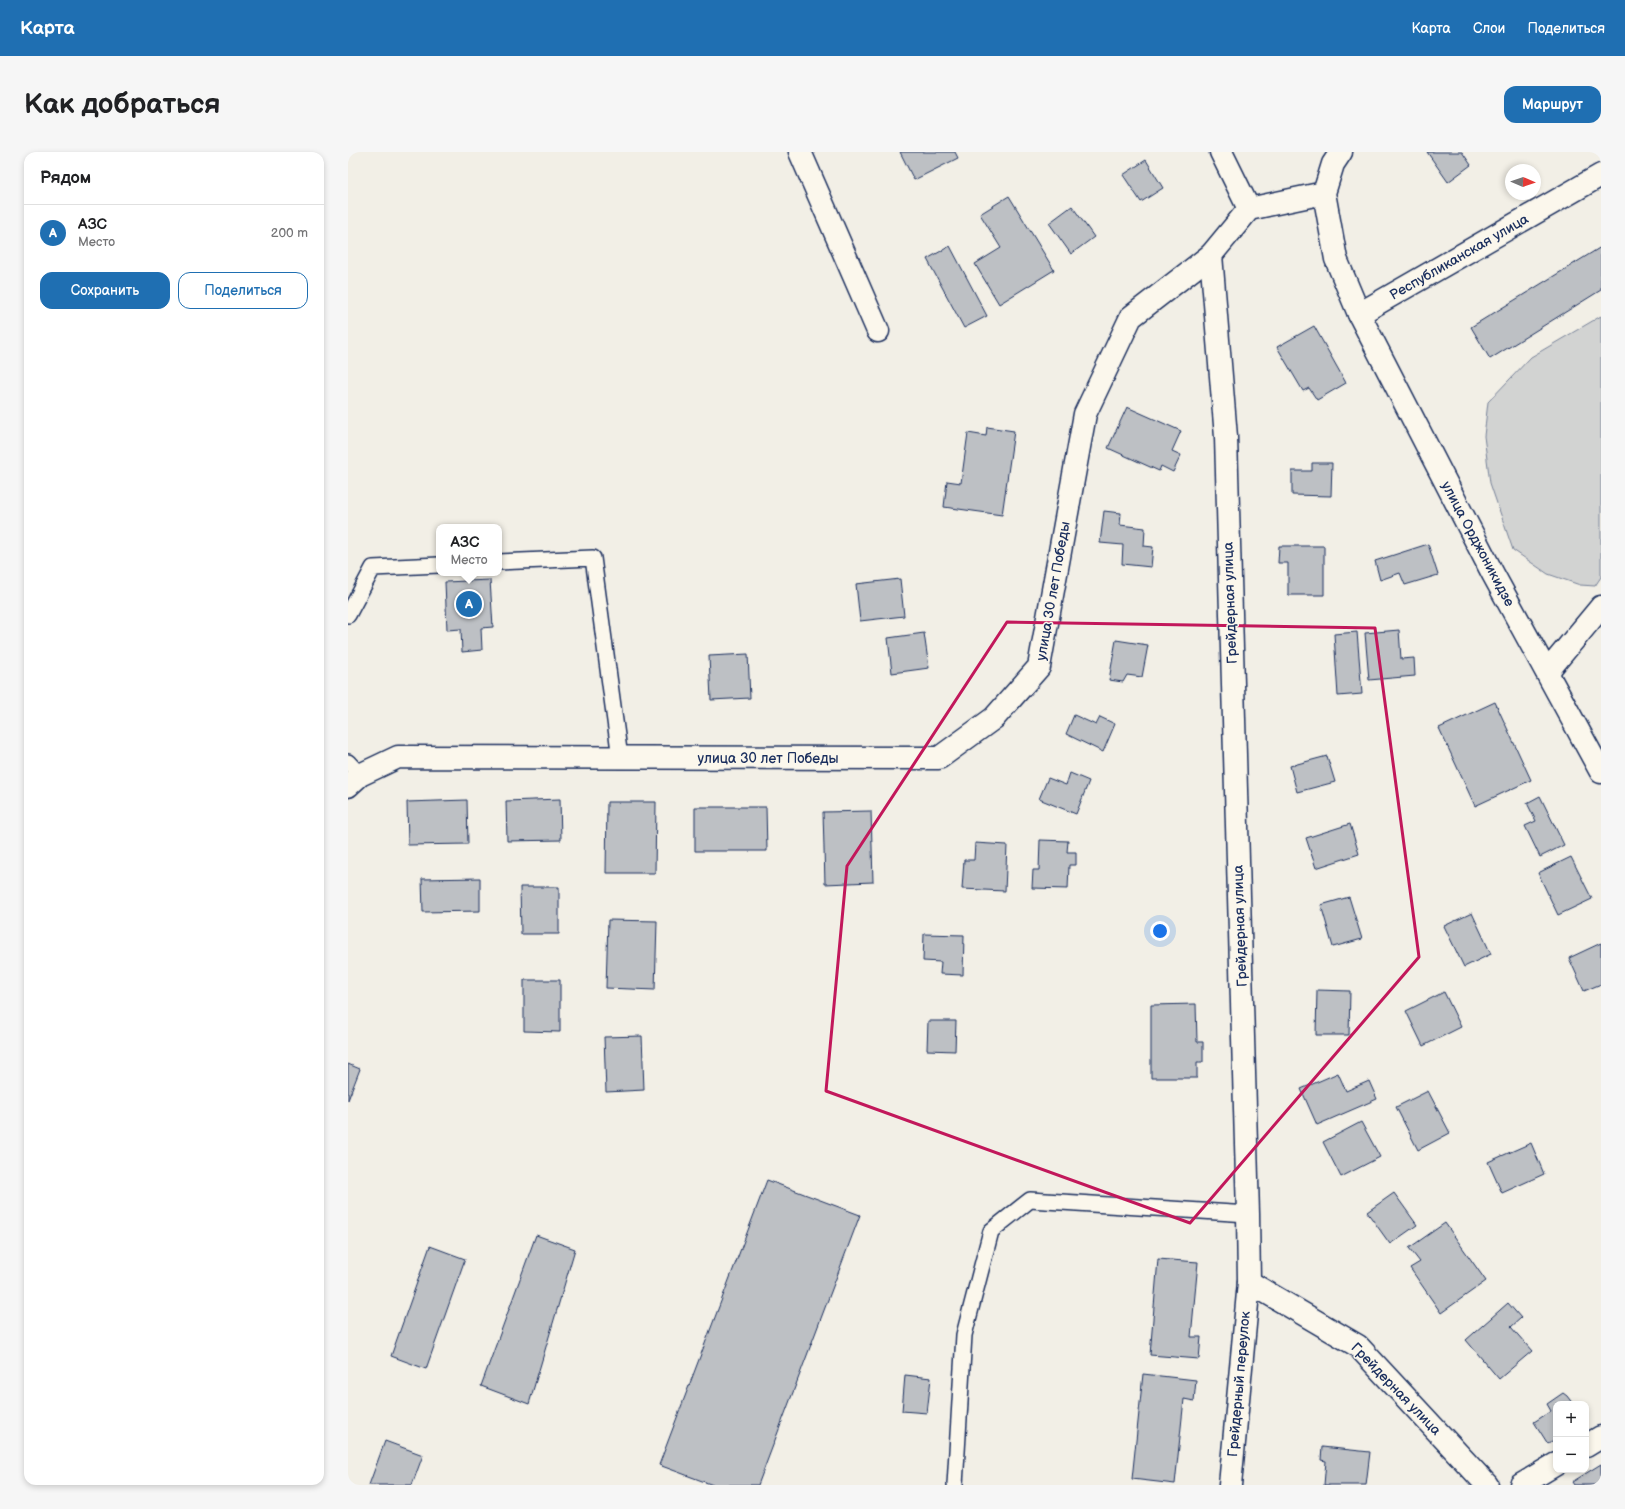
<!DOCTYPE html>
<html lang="ru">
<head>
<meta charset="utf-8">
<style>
	body { margin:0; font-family:"Balsamiq Sans",sans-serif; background:#f6f6f6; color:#202124 }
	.controls { position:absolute; right:12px; bottom:12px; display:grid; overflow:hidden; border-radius:8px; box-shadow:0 2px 6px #0003 }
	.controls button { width:36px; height:36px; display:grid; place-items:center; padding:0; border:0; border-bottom:1px solid #e0e0e0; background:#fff; color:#202124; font:20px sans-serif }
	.compass { position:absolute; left:1157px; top:12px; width:36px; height:36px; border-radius:50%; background:#fff; box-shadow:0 2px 6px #0003; rotate:92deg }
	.you { position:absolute; left:812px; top:779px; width:14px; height:14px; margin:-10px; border:3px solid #fff; border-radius:50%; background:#1a73e8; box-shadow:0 0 0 6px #1a73e833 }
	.badge { display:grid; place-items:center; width:26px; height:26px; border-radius:50%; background:#1f6fb2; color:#fff; font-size:13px; font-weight:700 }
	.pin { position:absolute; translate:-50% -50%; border:2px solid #fff; box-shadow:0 1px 4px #0006 }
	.popup { position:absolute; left:88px; top:372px; width:66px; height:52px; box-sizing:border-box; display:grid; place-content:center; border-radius:8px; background:#fff; filter:drop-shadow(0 1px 3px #0005); font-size:13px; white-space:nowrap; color:#757577 }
	.popup b { font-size:15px; color:#202124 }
	.popup::after { content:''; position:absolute; left:50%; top:100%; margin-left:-8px; border:8px solid transparent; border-top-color:#fff }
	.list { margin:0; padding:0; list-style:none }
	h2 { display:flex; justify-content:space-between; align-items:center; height:52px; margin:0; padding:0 16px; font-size:17px }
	h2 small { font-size:13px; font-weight:400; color:#757577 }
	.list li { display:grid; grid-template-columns:26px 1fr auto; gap:12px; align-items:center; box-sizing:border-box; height:56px; padding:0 16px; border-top:1px solid #e0e0e0 }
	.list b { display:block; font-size:15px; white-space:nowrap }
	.list p { margin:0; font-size:13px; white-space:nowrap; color:#757577 }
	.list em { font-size:13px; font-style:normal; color:#757577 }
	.actions { display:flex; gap:8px; padding:12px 16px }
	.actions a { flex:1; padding:9px 0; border:1px solid #1f6fb2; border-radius:12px; text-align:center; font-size:14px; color:#1f6fb2 }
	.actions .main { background:#1f6fb2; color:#fff }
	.map { position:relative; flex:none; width:1253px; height:1333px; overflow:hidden; border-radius:12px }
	header { display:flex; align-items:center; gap:24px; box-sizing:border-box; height:56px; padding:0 20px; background:#1f6fb2; color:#fff }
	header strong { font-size:19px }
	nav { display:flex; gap:22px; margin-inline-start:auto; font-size:14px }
	.intro { display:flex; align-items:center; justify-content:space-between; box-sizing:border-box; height:96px; padding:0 24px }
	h1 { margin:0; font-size:28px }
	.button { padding:10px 18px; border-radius:12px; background:#1f6fb2; color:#fff; font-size:14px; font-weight:700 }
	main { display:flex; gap:24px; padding:0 24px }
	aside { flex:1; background:#fff; border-radius:12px; box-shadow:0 2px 6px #0003 }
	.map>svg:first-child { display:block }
	.green { fill:#d2d3d2; stroke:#768198 }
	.building { fill:#bdc0c4; stroke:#1b2f5e }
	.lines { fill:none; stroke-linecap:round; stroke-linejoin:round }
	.service-casing { stroke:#1b2f5e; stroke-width:18 }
	.minor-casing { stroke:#1b2f5e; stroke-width:25 }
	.tertiary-casing { stroke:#1b2f5e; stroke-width:25 }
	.secondary-casing { stroke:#1b2f5e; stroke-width:25 }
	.service { stroke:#fbf7ec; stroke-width:15 }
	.minor { stroke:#fbf7ec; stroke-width:22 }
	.tertiary { stroke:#fbf7ec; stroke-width:22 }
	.secondary { stroke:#fbf7ec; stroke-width:22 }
	.marked { fill:none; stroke:#c2185b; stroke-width:3; stroke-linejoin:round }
	.labels { text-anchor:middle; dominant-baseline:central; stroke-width:3; stroke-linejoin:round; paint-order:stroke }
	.street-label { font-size:14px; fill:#1b2f5e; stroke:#fbf7ec }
</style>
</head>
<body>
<header>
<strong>Карта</strong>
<nav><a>Карта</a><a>Слои</a><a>Поделиться</a></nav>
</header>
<div class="intro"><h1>Как добраться</h1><a class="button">Маршрут</a></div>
<main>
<aside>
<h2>Рядом<small></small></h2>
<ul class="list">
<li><span class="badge">A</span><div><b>АЗС</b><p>Место</p></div><em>200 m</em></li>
</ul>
<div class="actions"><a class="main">Сохранить</a><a>Поделиться</a></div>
</aside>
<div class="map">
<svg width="1253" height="1333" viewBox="0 0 1253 1333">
	<rect width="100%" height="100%" fill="#f2efe6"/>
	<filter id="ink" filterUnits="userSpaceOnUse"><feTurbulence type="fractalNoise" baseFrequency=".025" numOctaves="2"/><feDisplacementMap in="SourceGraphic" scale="8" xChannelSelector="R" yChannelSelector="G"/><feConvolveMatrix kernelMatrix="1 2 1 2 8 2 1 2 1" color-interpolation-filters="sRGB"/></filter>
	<g filter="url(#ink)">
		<path class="green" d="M1253,164V425L1247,434L1232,433L1200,422L1165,398L1142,331L1136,284L1140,250L1183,205Z"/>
		<g class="building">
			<path d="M552,0H607L610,6L566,28Z"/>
			<path d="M1079,0H1114L1123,13L1100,30Z"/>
			<path d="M798,8L815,36L793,50L775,23Z"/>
			<path d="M661,44L706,118L651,152L627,112L653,96L632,62Z"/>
			<path d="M724,54L746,85L723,102L701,71Z"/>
			<path d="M602,94L639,164L616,176L579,107Z"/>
			<path d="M1253,95V138L1142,207L1123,175Z"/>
			<path d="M966,174L998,231L969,248L961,236L955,239L929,195Z"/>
			<path d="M779,255L833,279L824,299L833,303L825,320L813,314L811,319L760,296Z"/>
			<path d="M639,275L666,279L654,363L596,355L599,329L613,331L620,281L638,284Z"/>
			<path d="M964,311H984L983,344L944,343V319H964Z"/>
			<path d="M756,359L773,361L772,373L797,376L796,394L805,395L803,415L774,412L775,393L752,391Z"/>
			<path d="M1080,392L1090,423L1057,433L1052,421L1032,428L1027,409Z"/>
			<path d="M931,394H976V443H940V411H930Z"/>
			<path d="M552,427L556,464L512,469L508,432Z"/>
			<path d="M142,428L145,475L133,476L134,498L114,500L113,477L99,478L97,430Z"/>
			<path d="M1051,478L1053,507L1066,506L1067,524L1021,528L1017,481Z"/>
			<path d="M1009,480L1014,542L990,544L986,482Z"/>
			<path d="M576,481L581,516L544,521L540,486Z"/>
			<path d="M768,488L800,493L794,525L779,523L775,530L761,528Z"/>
			<path d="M400,502L402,546L363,548L361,504Z"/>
			<path d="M1147,550L1183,628L1127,654L1091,576Z"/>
			<path d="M726,563L748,573L752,565L767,572L755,600L718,582Z"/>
			<path d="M979,604L987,630L949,640L942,614Z"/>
			<path d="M722,621L741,629L728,662L691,647L700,626L718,633Z"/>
			<path d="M1192,644L1216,693L1192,705L1177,674L1188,669L1179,651Z"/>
			<path d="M212,647L213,688L159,689L158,649Z"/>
			<path d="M119,648L120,692L60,693L59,650Z"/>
			<path d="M259,650H308L307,721H258Z"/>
			<path d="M347,655H418L419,699H347Z"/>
			<path d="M523,659L525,730L477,732L475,660Z"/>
			<path d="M1002,672L1011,702L968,716L958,686Z"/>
			<path d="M692,688L720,689L719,700H728V713H721L720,737L684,736L685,718H691Z"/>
			<path d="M627,691L659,693L657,739L614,737L616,708H626Z"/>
			<path d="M1223,705L1244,747L1210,763L1190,721Z"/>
			<path d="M132,726V759L75,760L74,727Z"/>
			<path d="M172,735H211V782H173Z"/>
			<path d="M1001,745L1014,787L985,795L973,753Z"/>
			<path d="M1124,761L1143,802L1116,815L1096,774Z"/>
			<path d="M260,768L309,769L307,838L258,836Z"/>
			<path d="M576,782L616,783L615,823L592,822L593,810L575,809Z"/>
			<path d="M1253,791V832L1236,839L1221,806Z"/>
			<path d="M176,828H212V880L176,879Z"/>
			<path d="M969,838L1002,839L1001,883H968Z"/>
			<path d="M1096,840L1113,875L1075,894L1058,859Z"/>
			<path d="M848,852L849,890H855V910H849V926H803V853Z"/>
			<path d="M580,869H608L607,899L579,898Z"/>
			<path d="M294,884L296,938L258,940L256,885Z"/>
			<path d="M0,912L12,917L0,948Z"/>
			<path d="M990,921L998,939L1021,929L1029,947L969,973L953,937Z"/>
			<path d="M1080,939L1102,981L1070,998L1048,955Z"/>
			<path d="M1013,970L1032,1005L993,1025L975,990Z"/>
			<path d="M1183,991L1196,1022L1154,1041L1140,1010Z"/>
			<path d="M419,1028L512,1063L410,1333H365L311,1313Z"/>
			<path d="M1046,1041L1069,1073L1042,1092L1019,1060Z"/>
			<path d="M1097,1071L1138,1129L1093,1161L1062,1116L1072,1110L1061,1096Z"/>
			<path d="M188,1083L227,1097L181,1252L133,1234Z"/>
			<path d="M82,1094L117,1107L78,1217L43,1204Z"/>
			<path d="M810,1107L850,1110L843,1185H853L851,1207L802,1203Z"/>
			<path d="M1160,1151L1173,1166L1163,1175L1184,1199L1151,1227L1118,1188Z"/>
			<path d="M795,1222L848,1228L846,1249L836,1247L827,1332L784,1327Z"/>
			<path d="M557,1223L583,1226L579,1261L554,1259Z"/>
			<path d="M1215,1241L1219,1244L1225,1252H1208V1286L1200,1292L1186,1270L1203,1259L1199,1252Z"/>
			<path d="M37,1289L75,1303L64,1333H21Z"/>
			<path d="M974,1295L1022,1300L1018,1333H976L978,1309L973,1308Z"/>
			<path d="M1253,1312V1333H1226L1224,1330Z"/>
		</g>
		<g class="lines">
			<g class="service-casing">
				<g id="service">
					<path d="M151,410L245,406L272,606"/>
					<path d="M0,463L25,416L91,413"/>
					<path d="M0,610L12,623"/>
					<path d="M607,1333L616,1183L643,1079L682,1048L900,1062"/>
				</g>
			</g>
			<g class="minor-casing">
				<g id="minor">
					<path d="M452,0L530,179"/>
					<path d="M873,0L901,57"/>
					<path d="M863,103L878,285L900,1062L901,1130L882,1333"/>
					<path d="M1199,520L1253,455"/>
					<path d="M901,1130L1010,1194L1139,1333"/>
					<path d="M1238,1294L1253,1285"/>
					<path d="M1173,1333L1208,1312"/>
				</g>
			</g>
			<g class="tertiary-casing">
				<g id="tertiary">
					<path d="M1011,162L1253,23"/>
					<path d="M0,634L12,623L50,605L591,606L646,566L691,515L737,262L783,165L863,103L901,57L976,41"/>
				</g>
			</g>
			<g class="secondary-casing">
				<path id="secondary" d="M993,0L985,12L976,41L988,107L1011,162L1145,422L1253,620"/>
			</g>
			<use href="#service" class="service"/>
			<use href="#minor" class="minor"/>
			<use href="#tertiary" class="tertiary"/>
			<use href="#secondary" class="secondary"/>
		</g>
	</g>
	<path class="marked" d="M659,470L1027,476L1071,805L842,1071L478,939L499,714Z"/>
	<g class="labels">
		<g class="street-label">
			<text transform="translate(1111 105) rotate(-30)">Республиканская улица</text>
			<text transform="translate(1130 392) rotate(62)">улица Орджоникидзе</text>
			<text transform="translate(705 439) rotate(-80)">улица 30 лет Победы</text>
			<text transform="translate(882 451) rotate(-92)">Грейдерная улица</text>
			<text x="420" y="606">улица 30 лет Победы</text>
			<text transform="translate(892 774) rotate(-92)">Грейдерная улица</text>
			<text transform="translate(891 1232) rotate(-85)">Грейдерный переулок</text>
			<text transform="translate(1048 1237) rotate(46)">Грейдерная улица</text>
		</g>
	</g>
</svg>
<div class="controls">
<button>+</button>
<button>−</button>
</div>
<svg class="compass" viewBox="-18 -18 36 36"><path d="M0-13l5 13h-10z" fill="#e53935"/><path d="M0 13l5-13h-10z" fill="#757577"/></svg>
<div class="you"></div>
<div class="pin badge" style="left:121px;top:452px">A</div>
<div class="popup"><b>АЗС</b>Место</div>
</div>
</main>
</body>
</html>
